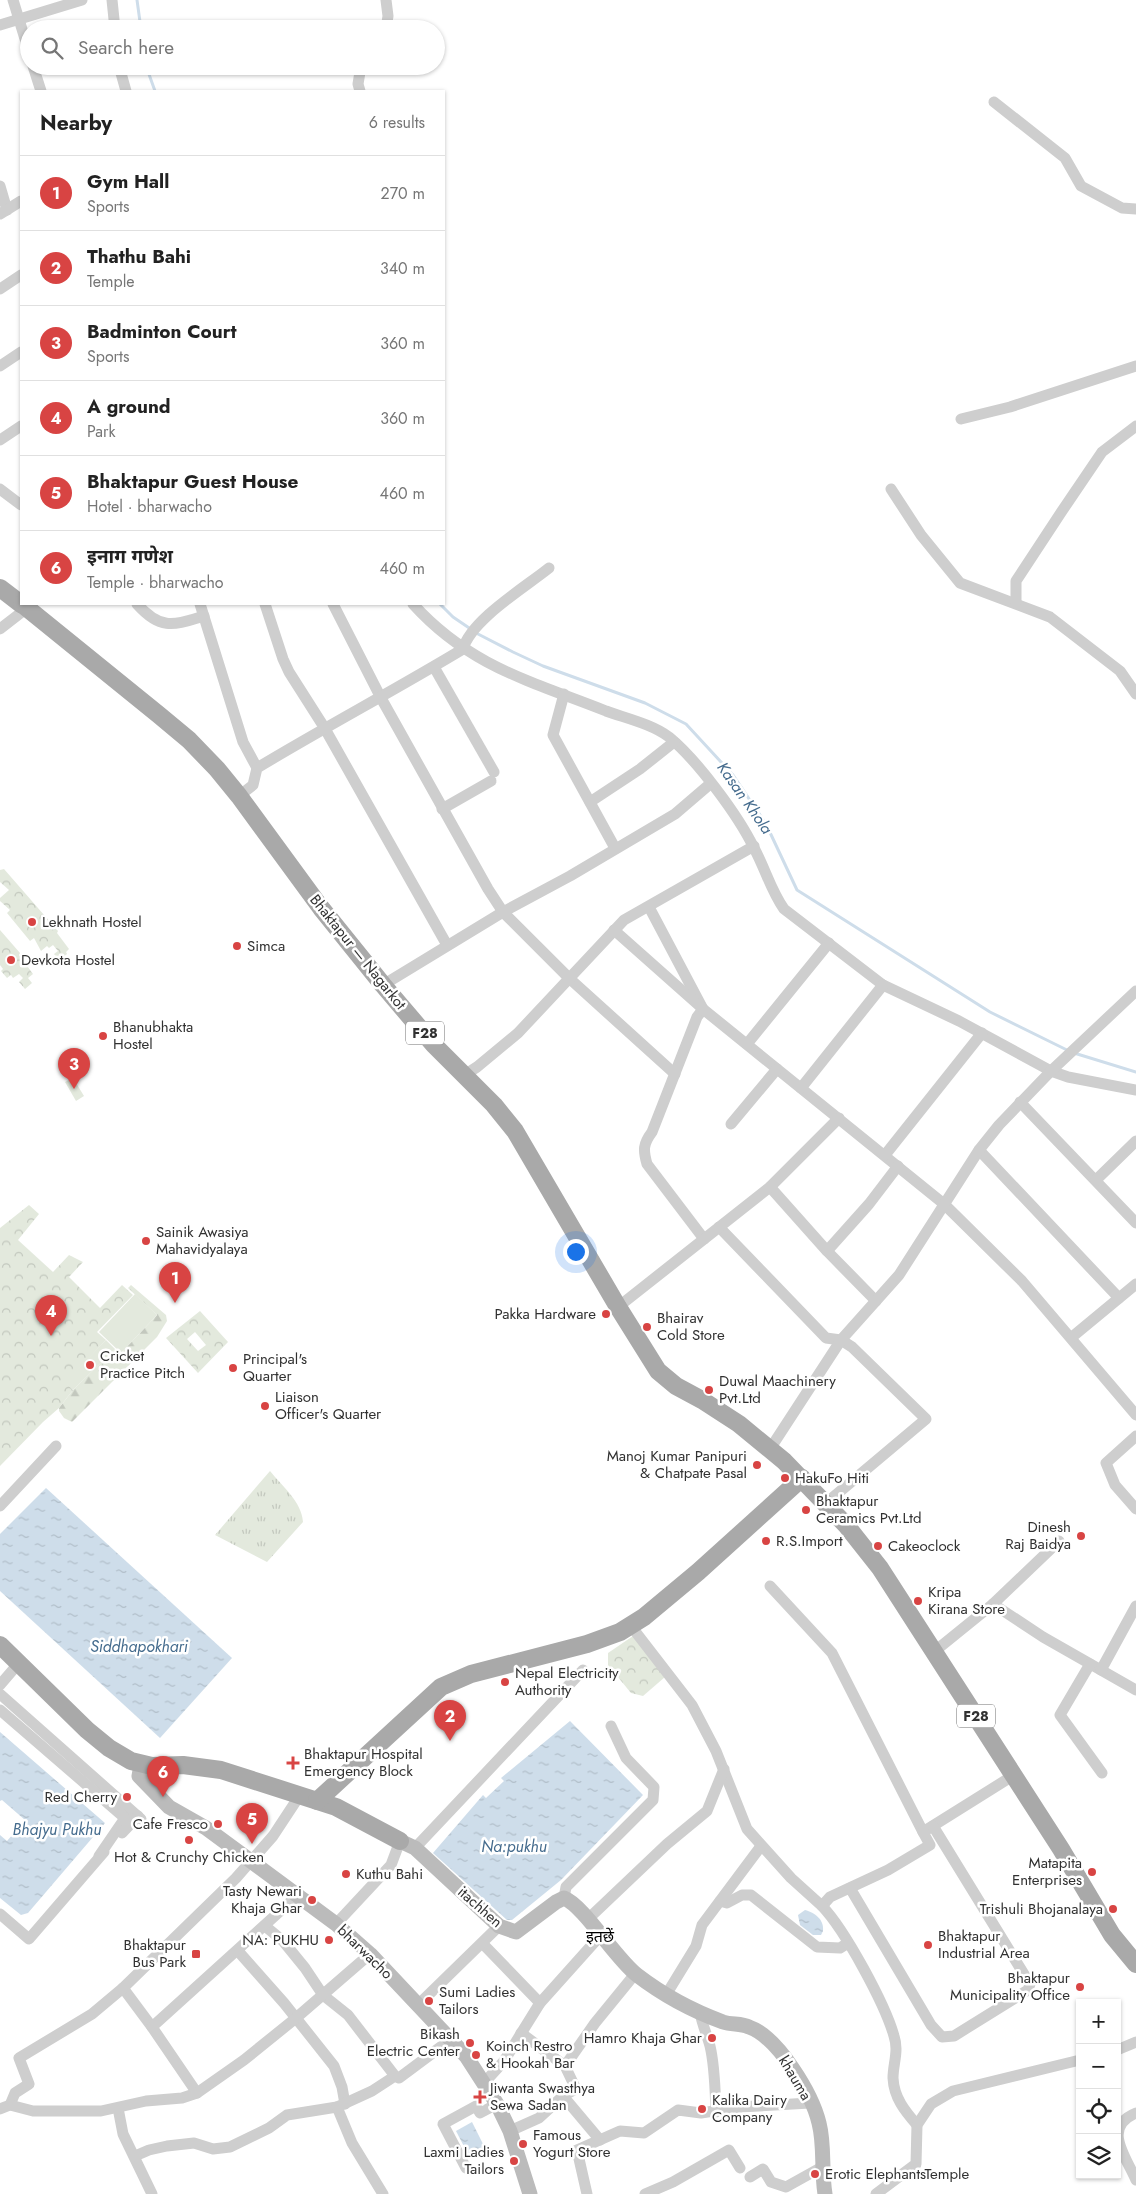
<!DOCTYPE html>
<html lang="en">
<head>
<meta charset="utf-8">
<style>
	body { margin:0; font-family:Jost,"Noto Sans Devanagari",sans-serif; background:#f2f2f2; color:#222 }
	.controls { position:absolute; right:15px; bottom:15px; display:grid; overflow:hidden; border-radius:0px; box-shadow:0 1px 4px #0004 }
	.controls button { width:45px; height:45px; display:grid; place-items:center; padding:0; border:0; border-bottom:1px solid #e0e0e0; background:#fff; color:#222; font:25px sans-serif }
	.you { position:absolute; left:575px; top:1251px; width:18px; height:18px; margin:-12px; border:4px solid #fff; border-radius:50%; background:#1a73e8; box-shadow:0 0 0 8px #1a73e833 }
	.badge { display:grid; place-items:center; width:32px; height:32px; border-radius:50%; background:#d84443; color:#fff; font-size:16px; font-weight:700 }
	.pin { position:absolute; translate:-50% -41px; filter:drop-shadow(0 1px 2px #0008) }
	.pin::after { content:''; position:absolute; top:26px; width:18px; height:15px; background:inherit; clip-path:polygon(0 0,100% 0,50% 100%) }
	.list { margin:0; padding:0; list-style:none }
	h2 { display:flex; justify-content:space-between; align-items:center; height:65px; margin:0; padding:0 20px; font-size:21px }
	h2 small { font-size:16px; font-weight:400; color:#767676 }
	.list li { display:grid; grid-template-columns:32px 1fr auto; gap:15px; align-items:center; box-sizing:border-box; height:75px; padding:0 20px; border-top:1px solid #e0e0e0 }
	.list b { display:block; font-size:19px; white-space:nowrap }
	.list p { margin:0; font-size:16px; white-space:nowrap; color:#767676 }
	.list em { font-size:16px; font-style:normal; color:#767676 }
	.icon { flex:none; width:28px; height:28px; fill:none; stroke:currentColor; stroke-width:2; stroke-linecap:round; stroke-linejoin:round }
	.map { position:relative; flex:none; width:1136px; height:2194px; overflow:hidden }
	.search { position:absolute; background:#fff; box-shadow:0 1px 4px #0004; left:20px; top:20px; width:425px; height:55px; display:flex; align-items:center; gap:12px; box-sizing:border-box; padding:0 18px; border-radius:28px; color:#767676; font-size:19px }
	.panel { position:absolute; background:#fff; box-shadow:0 1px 4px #0004; left:20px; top:90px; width:425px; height:515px; border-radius:0px }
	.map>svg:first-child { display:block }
	.grass { fill:url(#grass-tufts) }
	.forest { fill:url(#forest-firs) }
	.park { fill:url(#park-crowns); fill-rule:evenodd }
	.pitch { fill:#e3e9dd }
	.water { fill:url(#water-ripples) }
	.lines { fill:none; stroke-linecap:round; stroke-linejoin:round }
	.stream { stroke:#ceddea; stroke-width:3 }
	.street { stroke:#cecece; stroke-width:11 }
	.secondary { stroke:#bbb; stroke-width:15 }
	.primary { stroke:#a9a9a9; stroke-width:18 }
	.poi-dot { fill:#d84443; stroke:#fff; stroke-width:2 }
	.labels { text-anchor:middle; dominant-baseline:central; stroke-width:5; stroke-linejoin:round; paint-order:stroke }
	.shield { fill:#fff; stroke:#6f6f6f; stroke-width:1 }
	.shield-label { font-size:14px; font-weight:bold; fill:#313131 }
	.poi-label { font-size:15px; fill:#313131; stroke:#fff; text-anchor:start }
	.street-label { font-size:15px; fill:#313131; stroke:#fff }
	.water-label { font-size:16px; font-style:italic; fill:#446b8d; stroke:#fff }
	.neighbourhood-label { font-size:16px; fill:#000; stroke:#fff }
</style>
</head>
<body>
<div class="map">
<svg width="1136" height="2194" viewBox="0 0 1136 2194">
	<defs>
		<pattern id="grass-tufts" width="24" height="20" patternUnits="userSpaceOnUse" patternTransform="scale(1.25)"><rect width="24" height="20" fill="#e3e9dd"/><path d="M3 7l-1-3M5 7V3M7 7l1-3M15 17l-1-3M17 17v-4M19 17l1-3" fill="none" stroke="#c3c8be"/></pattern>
		<pattern id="forest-firs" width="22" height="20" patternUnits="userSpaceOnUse" patternTransform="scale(1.25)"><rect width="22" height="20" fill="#e3e9dd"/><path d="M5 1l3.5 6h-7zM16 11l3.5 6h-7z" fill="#c3c8be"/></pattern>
		<pattern id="park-crowns" width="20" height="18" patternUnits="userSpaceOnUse" patternTransform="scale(1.25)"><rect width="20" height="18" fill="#e3e9dd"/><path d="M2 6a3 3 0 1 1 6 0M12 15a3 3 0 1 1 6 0" fill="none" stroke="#c3c8be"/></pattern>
		<pattern id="water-ripples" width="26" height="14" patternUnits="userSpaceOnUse" patternTransform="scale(1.25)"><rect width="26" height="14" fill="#ceddea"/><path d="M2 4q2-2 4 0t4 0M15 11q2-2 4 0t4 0" fill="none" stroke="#b1bec9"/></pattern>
	</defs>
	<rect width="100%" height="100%" fill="#fff"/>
	<path class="grass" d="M270,1471C282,1486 302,1502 303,1522L267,1562L215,1535Z"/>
	<path class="forest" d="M131,1285L166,1315L167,1321L157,1337L72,1422L64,1418L59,1411V1408L73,1390L115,1349L121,1353L157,1315L128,1288Z"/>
	<g class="park">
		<path d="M4,869L58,931L57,933L69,949L66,952L67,954L59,960L54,954L58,951L53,945L49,948L47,946L41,951L34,938L30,941L7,913L10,910L0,901V898L9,890L0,882V870Z"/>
		<path d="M0,930L20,953L19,955L33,974L28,978L32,983L25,989L19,982L23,978L19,974L13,978L11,975L7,978L1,971L3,969L0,965Z"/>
		<path d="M29,1205L39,1214L18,1240L53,1272L69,1255L83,1262L69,1277L100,1308L122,1285L133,1295L97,1332L106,1340L66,1382L73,1390L59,1408L43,1422L0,1466V1228Z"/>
		<path d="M200,1311L228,1342L198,1373L166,1338ZM195,1332L206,1345L198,1351L187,1339Z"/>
		<path d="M633,1636L665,1677L643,1696L631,1693L608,1665V1653Z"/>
	</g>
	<g class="pitch">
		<path d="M73,1078L84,1096L76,1101L65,1082Z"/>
		<path d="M135,1294L157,1315L121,1353L99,1332Z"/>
		<path d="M106,1340L115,1349L73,1390L65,1382Z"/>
	</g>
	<g class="water">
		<path d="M46,1488L232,1658L160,1738L0,1591V1534Z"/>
		<path d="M570,1721L643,1795L561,1880L512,1920H507L433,1853L483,1795L486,1798L504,1781L501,1778Z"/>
		<path d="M0,1732L105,1823L28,1913L21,1915L0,1898V1835L7,1841L25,1820L2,1800L0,1801Z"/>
		<path d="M805,1910C815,1913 824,1919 823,1931L821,1935H813L800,1925L798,1915Z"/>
		<path d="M472,2122L486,2150L470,2158L456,2131Z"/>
	</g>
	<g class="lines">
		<g class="stream">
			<path d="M137,0L141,29"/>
			<path d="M146,66L155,91"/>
			<path d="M440,604L453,617L478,634L513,652L543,666L645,703L686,724L733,775L766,824L797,890L990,1012L1069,1051"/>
			<path d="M1074,1053L1136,1072"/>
		</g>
		<g class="street">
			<path d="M13,0L29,52"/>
			<path d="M112,0L115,29"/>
			<path d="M0,25L82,0"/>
			<path d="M386,29L388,16L386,0"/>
			<path d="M33,66L41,91"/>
			<path d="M119,66L126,91"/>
			<path d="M360,91L358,84L361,66"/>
			<path d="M994,102L1065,158L1081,186L1122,208L1136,209"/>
			<path d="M0,186L7,210"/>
			<path d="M0,214L21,201"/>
			<path d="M0,289L21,275"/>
			<path d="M0,366L21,352"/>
			<path d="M961,419L1010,407L1136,366"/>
			<path d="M0,440L21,426"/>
			<path d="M0,489L21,505"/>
			<path d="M891,489L921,535L960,583L1050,617L1120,671L1136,694"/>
			<path d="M1016,602V581L1062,511L1102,452L1136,426"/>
			<path d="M137,604C161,631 174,625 204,616"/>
			<path d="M200,604L243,742L257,768"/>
			<path d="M265,604L283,659L289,672L324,727L447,945"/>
			<path d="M333,604L381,698L488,889L503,912L570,979L675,1074"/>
			<path d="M413,604C469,666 530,681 606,711C625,718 652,724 669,737C697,760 738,815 754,848C765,868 771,891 784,909L883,985L959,1021L1051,1071L1068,1077L1136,1090"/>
			<path d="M0,629L27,608"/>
			<path d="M434,667L494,772"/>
			<path d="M564,694L553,735L615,848"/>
			<path d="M239,796L253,785L257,768C325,727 395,690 463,649C471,620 524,588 549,568"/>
			<path d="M590,802L640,769L674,742"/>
			<path d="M442,809L491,781"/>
			<path d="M649,907L703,1009L697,1017L652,1132C643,1144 643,1150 647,1164L704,1239"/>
			<path d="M614,930L703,1009L944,1204L1022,1281L1136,1415"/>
			<path d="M383,985L503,912L570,876L675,814L710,784"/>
			<path d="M747,1044L829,943"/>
			<path d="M463,1076L477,1067L518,1033L624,920L754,846"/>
			<path d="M801,1088L883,985"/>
			<path d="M1020,1102L1136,1223"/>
			<path d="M731,1124L777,1069"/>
			<path d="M979,1150L1119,1298"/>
			<path d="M885,1155L982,1033"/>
			<path d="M1096,1180L1136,1141"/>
			<path d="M770,1187L827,1251L876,1301"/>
			<path d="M719,1227L826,1338L841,1340L852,1347L926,1419L825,1504"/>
			<path d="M827,1251L869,1204L898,1166"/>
			<path d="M618,1307L770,1187L839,1118"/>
			<path d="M1072,1337L1136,1284"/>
			<path d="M1136,1436L1106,1463L1115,1485L1136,1509"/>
			<path d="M770,1449L841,1340L899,1275L979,1150L999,1125L1051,1071L1136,991"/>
			<path d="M0,1506L56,1446"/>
			<path d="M770,1586L832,1653L923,1832"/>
			<path d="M993,1604L1043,1637L1136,1690"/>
			<path d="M631,1626L692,1705L716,1751L747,1829L791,1878L822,1906L830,1897L888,1870L930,1845L923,1832L1014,1775"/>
			<path d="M935,1651L993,1604L1059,1541"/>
			<path d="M1090,1664L1060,1715L1102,1773"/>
			<path d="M1101,1670L1136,1606"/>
			<path d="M0,1685L18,1664"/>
			<path d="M0,1694L141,1819"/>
			<path d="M0,1710L125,1818L99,1856"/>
			<path d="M122,1833L138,1816"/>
			<path d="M415,1848L583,1670"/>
			<path d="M850,1888L931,2025L942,2037L954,2036L1028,1990L1030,1984L933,1826"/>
			<path d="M564,1898L566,1887L653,1800L654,1787L626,1758L611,1726"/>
			<path d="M720,1901L727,1903L742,1895H751L817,1947L840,1948L848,1943"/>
			<path d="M822,1906C845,1930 885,2004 894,2036C899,2051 893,2064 893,2078C894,2098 905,2111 917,2125"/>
			<path d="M0,1914L29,1939L104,1852"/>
			<path d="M587,1920L667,1844L707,1811L724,1769"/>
			<path d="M336,1924L391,1865L400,1841"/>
			<path d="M265,1926L283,1941L305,1968L323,1995L348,2015L395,2076"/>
			<path d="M483,1944L540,2003"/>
			<path d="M238,1951L284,2003L334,2066L342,2087L345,2104"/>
			<path d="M123,1988L152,2027"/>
			<path d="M666,1995L696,1946L702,1925L761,1846"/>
			<path d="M417,2006L499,1926"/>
			<path d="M700,2012C702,2025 707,2034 710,2046C715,2067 715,2090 716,2112"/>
			<path d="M1117,2050L1136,2042"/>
			<path d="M565,2066L595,2023L635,1974"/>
			<path d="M484,2083L504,2061L540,2003L600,1936"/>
			<path d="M197,2093L152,2027L299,1894"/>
			<path d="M563,2096L600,2140"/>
			<path d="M10,2105L15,2093L29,2084L19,2058L92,2014L123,1988L236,1878L273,1836L300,1795"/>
			<path d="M118,2108L123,2134L152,2194"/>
			<path d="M0,2109L10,2105L33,2111H101L146,2101L182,2098L197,2093L244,2060L296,2018L370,1954"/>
			<path d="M1136,2113C1102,2127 1125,2155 1136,2180"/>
			<path d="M510,2131L539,2118L563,2096L576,2089L565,2066L521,2033"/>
			<path d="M135,2156L149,2150L167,2146L194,2143L213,2149L230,2147L269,2128L287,2115L337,2107"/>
			<path d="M466,2168L443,2124L476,2106L480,2113L497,2104"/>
			<path d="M750,2177L763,2169L771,2182L786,2187L822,2167"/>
			<path d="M383,2194L352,2143L337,2107L372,2091L395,2076L399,2078L450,2040"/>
			<path d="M587,2194L577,2150L620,2131L644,2133L678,2110L701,2113L740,2107L810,2103"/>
			<path d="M645,2194L673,2182L729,2150L740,2168"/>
			<path d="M876,2194L916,2164L917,2125L931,2104L953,2091L1080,2060"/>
		</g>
		<g class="secondary">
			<path d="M141,1765L139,1776L169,1807L206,1828L336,1924L370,1954L466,2056L497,2104L510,2131L530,2194"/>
			<path d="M400,1841L415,1848L499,1926L516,1932L556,1902L564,1898C584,1906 615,1958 637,1975C663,1995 693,2011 723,2022C732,2025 741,2023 749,2027C778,2037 812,2094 819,2123C825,2146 821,2170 825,2194"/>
		</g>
		<g class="primary">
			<path d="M0,588L21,604"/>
			<path d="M22,604L159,715L189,740L217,769L239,796L321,908L383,985L434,1045L494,1105L515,1131L618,1307L658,1371L676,1386L702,1400L739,1424L784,1461L846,1525L880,1568L1061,1849L1112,1935L1136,1964"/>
			<path d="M0,1645L87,1730L109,1748L131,1761L152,1766L183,1765L221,1770L336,1807L400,1841"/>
			<path d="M317,1801L441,1687L471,1674L587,1644L620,1632L644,1617L698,1572L802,1478"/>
		</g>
	</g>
	<g class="poi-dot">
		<circle cx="32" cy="922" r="5"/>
		<circle cx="237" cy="946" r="5"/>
		<circle cx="11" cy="960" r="5"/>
		<circle cx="103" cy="1036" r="5"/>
		<circle cx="146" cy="1241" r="5"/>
		<circle cx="606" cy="1314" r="5"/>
		<circle cx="647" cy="1327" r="5"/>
		<circle cx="90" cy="1365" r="5"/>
		<circle cx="233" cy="1368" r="5"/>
		<circle cx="709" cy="1390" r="5"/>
		<circle cx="265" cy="1406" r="5"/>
		<circle cx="757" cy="1465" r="5"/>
		<circle cx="785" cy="1478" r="5"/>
		<circle cx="806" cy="1510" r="5"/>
		<circle cx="1081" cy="1536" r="5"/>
		<circle cx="766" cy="1541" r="5"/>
		<circle cx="878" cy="1546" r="5"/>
		<circle cx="918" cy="1601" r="5"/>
		<circle cx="505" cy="1682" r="5"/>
		<path d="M290.5 1755.5h5v5h5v5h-5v5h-5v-5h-5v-5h5z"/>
		<circle cx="127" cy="1797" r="5"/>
		<circle cx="218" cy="1824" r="5"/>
		<circle cx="189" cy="1840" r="5"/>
		<circle cx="1092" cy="1872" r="5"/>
		<circle cx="346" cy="1874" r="5"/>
		<circle cx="312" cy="1900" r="5"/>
		<circle cx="1113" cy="1909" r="5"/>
		<circle cx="329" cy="1940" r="5"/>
		<circle cx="928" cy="1945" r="5"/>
		<rect x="191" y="1949" width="10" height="10" rx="2.5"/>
		<circle cx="1080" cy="1987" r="5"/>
		<circle cx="429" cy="2001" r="5"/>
		<circle cx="712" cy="2038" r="5"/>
		<circle cx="470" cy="2043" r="5"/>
		<circle cx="476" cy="2055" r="5"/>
		<path d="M477.5 2089.5h5v5h5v5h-5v5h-5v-5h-5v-5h5z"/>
		<circle cx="702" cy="2109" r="5"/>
		<circle cx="523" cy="2144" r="5"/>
		<circle cx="514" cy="2161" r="5"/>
		<circle cx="815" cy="2174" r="5"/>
	</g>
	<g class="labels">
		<g class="shield">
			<rect x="406" y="1021.5" width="38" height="23" rx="4"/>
			<rect x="957" y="1704.5" width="38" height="23" rx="4"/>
		</g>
		<g class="shield-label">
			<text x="425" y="1033">F28</text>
			<text x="976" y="1716">F28</text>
		</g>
		<g class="poi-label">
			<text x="42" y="922">Lekhnath Hostel</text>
			<text x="247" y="946">Simca</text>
			<text x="21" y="960">Devkota Hostel</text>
			<text x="113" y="1027">Bhanubhakta<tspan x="113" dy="17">Hostel</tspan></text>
			<text x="156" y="1232">Sainik Awasiya<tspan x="156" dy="17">Mahavidyalaya</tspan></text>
			<text x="596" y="1314" text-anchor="end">Pakka Hardware</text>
			<text x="657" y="1318">Bhairav<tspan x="657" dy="17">Cold Store</tspan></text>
			<text x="100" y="1356">Cricket<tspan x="100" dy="17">Practice Pitch</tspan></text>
			<text x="243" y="1359">Principal's<tspan x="243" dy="17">Quarter</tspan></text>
			<text x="719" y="1381">Duwal Maachinery<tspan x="719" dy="17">Pvt.Ltd</tspan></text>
			<text x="275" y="1397">Liaison<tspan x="275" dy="17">Officer's Quarter</tspan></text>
			<text x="747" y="1456" text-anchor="end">Manoj Kumar Panipuri<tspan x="747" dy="17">&amp; Chatpate Pasal</tspan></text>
			<text x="795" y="1478">HakuFo Hiti</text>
			<text x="816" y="1501">Bhaktapur<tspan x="816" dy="17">Ceramics Pvt.Ltd</tspan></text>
			<text x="1071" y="1527" text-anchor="end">Dinesh<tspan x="1071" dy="17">Raj Baidya</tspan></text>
			<text x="776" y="1541">R.S.Import</text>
			<text x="888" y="1546">Cakeoclock</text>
			<text x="928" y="1592">Kripa<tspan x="928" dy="17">Kirana Store</tspan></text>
			<text x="515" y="1673">Nepal Electricity<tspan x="515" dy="17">Authority</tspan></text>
			<text x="304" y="1754">Bhaktapur Hospital<tspan x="304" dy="17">Emergency Block</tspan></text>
			<text x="117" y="1797" text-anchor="end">Red Cherry</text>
			<text x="208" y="1824" text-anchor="end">Cafe Fresco</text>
			<text x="189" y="1857" text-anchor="middle">Hot &amp; Crunchy Chicken</text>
			<text x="1082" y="1863" text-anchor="end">Matapita<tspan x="1082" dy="17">Enterprises</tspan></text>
			<text x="356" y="1874">Kuthu Bahi</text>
			<text x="302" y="1891" text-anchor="end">Tasty Newari<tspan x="302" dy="17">Khaja Ghar</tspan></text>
			<text x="1103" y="1909" text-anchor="end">Trishuli Bhojanalaya</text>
			<text x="938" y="1936">Bhaktapur<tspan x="938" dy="17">Industrial Area</tspan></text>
			<text x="319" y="1940" text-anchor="end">NA: PUKHU</text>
			<text x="186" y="1945" text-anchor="end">Bhaktapur<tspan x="186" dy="17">Bus Park</tspan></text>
			<text x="1070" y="1978" text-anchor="end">Bhaktapur<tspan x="1070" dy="17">Municipality Office</tspan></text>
			<text x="439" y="1992">Sumi Ladies<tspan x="439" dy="17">Tailors</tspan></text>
			<text x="460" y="2034" text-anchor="end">Bikash<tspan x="460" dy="17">Electric Center</tspan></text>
			<text x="702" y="2038" text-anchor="end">Hamro Khaja Ghar</text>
			<text x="486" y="2046">Koinch Restro<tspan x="486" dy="17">&amp; Hookah Bar</tspan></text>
			<text x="490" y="2088">Jiwanta Swasthya<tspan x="490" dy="17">Sewa Sadan</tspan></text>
			<text x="712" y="2100">Kalika Dairy<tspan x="712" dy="17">Company</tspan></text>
			<text x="533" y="2135">Famous<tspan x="533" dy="17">Yogurt Store</tspan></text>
			<text x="504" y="2152" text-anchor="end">Laxmi Ladies<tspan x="504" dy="17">Tailors</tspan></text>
			<text x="825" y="2174">Erotic ElephantsTemple</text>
		</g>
		<g class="street-label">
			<text transform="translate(358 952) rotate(51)">Bhaktapur — Nagarkot</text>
			<text transform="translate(480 1907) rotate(41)">itachhen</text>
			<text transform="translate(365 1952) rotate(44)">bharwacho</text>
			<text transform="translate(795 2078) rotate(59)">khauma</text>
		</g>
		<g class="water-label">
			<text transform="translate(745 798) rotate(55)">Kasan Khola</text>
			<text x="139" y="1646">Siddhapokhari</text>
			<text x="57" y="1829">Bhajyu Pukhu</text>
			<text x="514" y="1846">Na:pukhu</text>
		</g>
		<g class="neighbourhood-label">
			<text x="600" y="1936">इतछें</text>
		</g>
	</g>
</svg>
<div class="controls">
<button>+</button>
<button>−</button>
<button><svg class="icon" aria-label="locate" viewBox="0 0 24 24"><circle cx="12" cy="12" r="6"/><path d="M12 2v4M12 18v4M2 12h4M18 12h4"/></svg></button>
<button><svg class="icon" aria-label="layers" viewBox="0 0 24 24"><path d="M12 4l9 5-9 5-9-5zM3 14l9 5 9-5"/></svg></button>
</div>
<div class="you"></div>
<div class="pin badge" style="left:175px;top:1303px">1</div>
<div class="pin badge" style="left:450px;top:1741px">2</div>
<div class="pin badge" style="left:74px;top:1089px">3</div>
<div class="pin badge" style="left:51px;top:1336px">4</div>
<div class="pin badge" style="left:252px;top:1844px">5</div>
<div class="pin badge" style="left:163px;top:1797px">6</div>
<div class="search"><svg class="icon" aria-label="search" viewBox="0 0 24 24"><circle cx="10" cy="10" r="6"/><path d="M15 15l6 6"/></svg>Search here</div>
<section class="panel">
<h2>Nearby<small>6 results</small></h2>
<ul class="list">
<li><span class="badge">1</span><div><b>Gym Hall</b><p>Sports</p></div><em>270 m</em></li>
<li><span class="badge">2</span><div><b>Thathu Bahi</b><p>Temple</p></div><em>340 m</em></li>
<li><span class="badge">3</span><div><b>Badminton Court</b><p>Sports</p></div><em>360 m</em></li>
<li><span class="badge">4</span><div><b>A ground</b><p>Park</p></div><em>360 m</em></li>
<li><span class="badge">5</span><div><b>Bhaktapur Guest House</b><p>Hotel · bharwacho</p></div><em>460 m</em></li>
<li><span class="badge">6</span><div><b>इनाग गणेश</b><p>Temple · bharwacho</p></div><em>460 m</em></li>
</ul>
</section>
</div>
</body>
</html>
